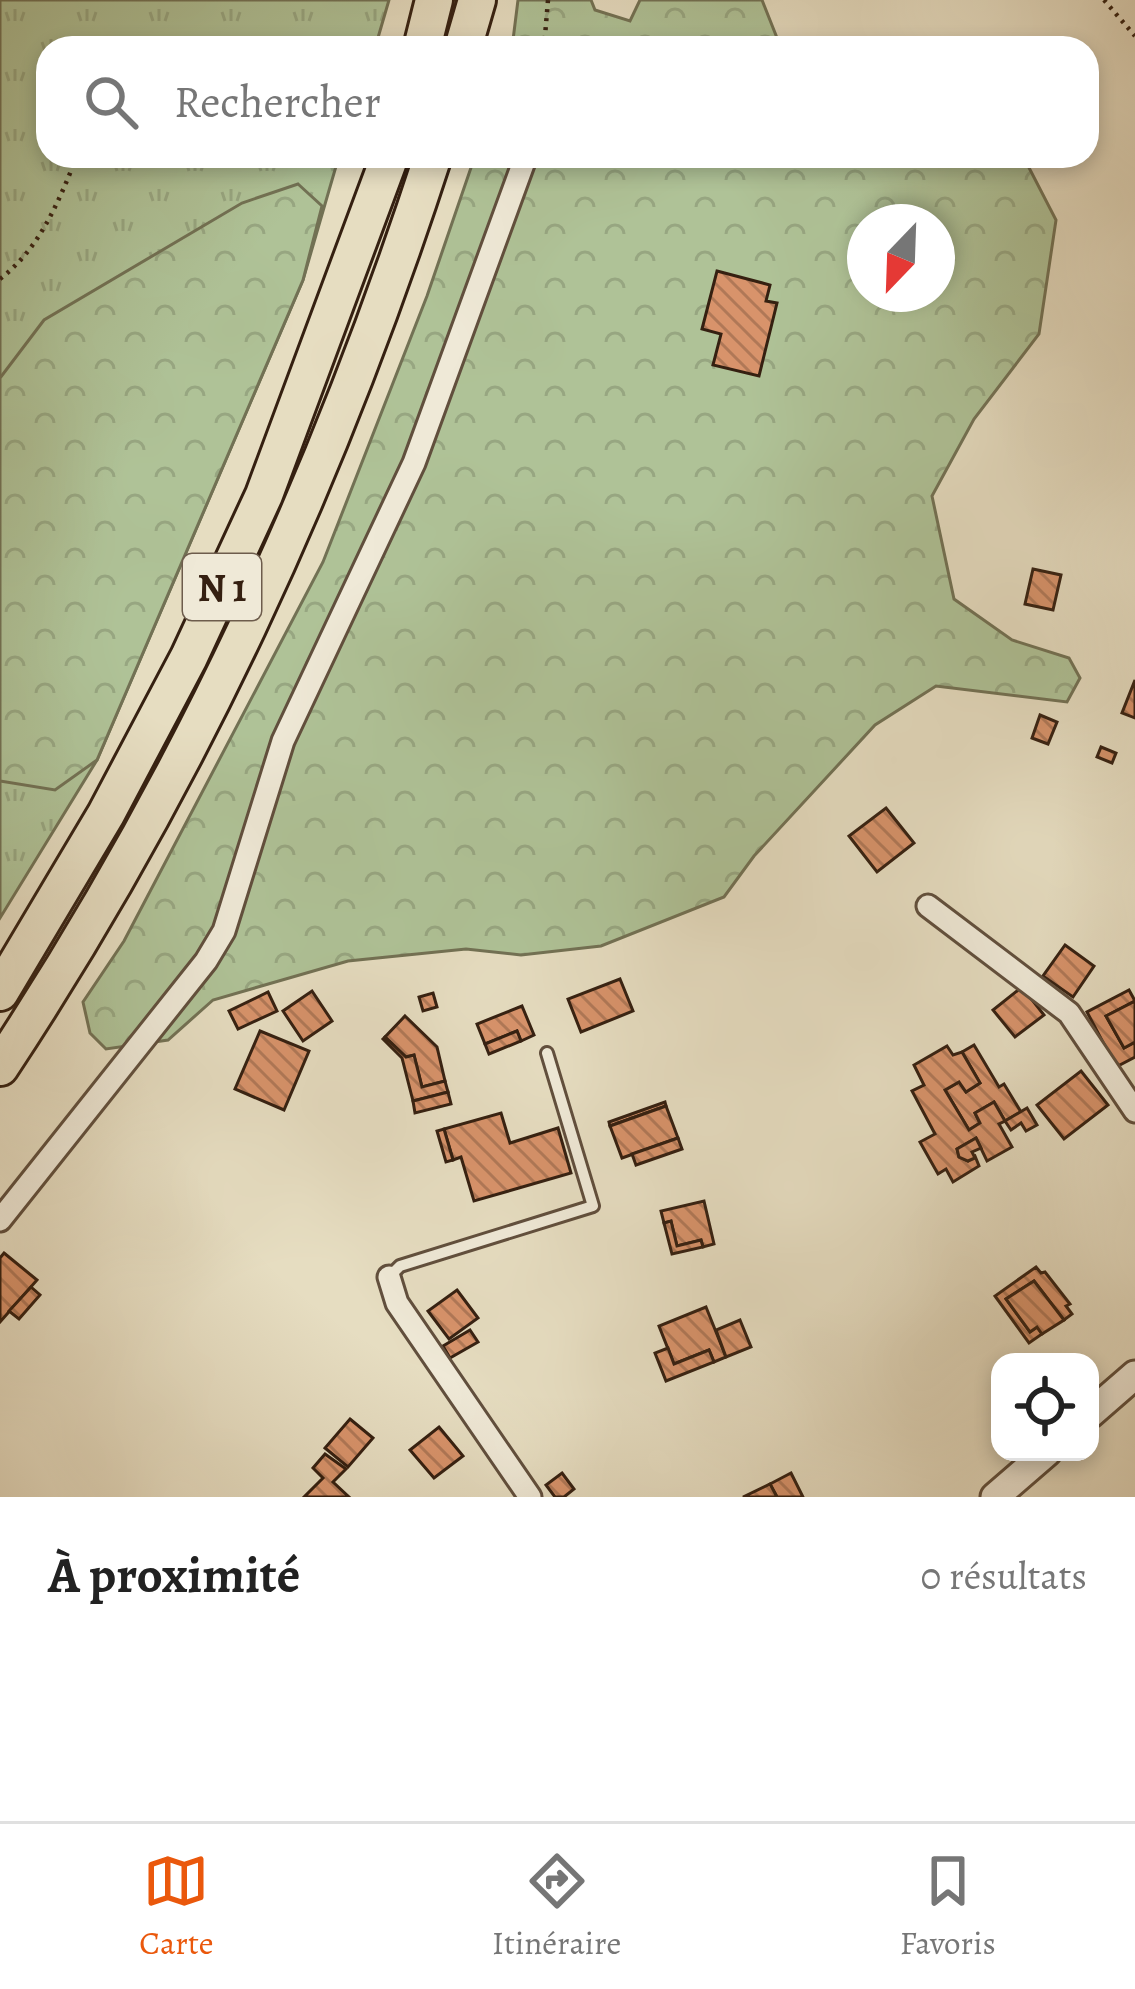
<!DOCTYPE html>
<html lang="fr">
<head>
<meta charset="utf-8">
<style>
	body { margin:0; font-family:Alegreya,serif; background:#f6f6f6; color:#222 }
	.controls { position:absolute; right:36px; bottom:36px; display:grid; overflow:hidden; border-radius:24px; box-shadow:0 6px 18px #0003 }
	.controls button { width:108px; height:108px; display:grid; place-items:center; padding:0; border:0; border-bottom:3px solid #e0e0e0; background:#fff; color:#222; font:60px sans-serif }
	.compass { position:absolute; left:847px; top:204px; width:108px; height:108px; border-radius:50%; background:#fff; box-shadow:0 6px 18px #0003; rotate:203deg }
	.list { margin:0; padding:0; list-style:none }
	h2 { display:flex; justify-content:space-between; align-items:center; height:156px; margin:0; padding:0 48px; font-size:51px }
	h2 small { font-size:39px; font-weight:400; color:#767676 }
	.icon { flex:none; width:66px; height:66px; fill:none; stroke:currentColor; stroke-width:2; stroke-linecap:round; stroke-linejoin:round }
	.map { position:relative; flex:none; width:1135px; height:1497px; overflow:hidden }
	.search { position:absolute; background:#fff; box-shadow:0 6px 18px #0003; left:36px; right:36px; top:36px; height:132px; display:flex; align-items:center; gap:30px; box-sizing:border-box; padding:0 42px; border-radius:36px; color:#767676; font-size:45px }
	.sheet { height:324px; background:#fff }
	nav { display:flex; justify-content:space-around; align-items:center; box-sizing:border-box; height:168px; border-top:3px solid #e0e0e0; background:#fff; font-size:33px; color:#767676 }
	nav a { display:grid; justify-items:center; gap:6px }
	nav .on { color:#ea580c }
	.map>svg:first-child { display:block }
	.grass { fill:url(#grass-tufts); stroke:#727154; stroke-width:3 }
	.forest { fill:url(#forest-crowns); stroke:#727154; stroke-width:3; fill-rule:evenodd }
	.building { fill:url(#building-back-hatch); stroke:#352011; stroke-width:3 }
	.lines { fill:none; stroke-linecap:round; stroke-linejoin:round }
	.service-casing { stroke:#614f3d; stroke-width:16 }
	.minor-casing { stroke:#614f3d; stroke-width:27 }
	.tertiary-casing { stroke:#614f3d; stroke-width:33 }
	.trunk-casing { stroke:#352011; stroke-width:42 }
	.path { stroke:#352011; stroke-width:4.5; stroke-dasharray:3 6; stroke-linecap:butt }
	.service { stroke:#efe9d7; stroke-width:10 }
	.minor { stroke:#efe9d7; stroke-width:21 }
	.tertiary { stroke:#efe9d7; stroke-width:27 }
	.trunk { stroke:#e6ddc1; stroke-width:36 }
	.labels { text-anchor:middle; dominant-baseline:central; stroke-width:9; stroke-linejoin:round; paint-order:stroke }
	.shield { fill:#efe9d7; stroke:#6d5c4c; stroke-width:3 }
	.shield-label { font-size:39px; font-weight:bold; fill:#352011 }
</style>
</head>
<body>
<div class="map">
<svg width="1135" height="1497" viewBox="0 0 1135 1497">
	<defs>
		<pattern id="grass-tufts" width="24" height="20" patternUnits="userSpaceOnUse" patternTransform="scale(3)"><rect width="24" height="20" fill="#afc297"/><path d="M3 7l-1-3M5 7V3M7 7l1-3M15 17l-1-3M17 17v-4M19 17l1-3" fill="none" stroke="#97a681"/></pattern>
		<pattern id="forest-crowns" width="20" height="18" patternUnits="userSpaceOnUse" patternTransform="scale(3)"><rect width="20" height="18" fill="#afc297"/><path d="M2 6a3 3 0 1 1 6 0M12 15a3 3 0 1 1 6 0" fill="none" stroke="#97a681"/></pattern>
		<pattern id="building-back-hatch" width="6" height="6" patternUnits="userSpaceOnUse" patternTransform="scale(3)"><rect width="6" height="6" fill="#d8936b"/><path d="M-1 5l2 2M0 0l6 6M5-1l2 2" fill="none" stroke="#b07857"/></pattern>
	</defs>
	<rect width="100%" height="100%" fill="#e6ddc1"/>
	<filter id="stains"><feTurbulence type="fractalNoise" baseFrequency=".00167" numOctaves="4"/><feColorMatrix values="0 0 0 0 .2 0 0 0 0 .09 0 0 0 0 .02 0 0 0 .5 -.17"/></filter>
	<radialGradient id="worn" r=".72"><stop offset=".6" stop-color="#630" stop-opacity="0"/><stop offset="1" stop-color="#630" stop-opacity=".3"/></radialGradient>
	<path class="grass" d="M0,0H389L375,48H48V156H339L303,280L97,760L0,918Z"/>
	<g class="forest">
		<path d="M518,0H591L595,10L630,21L640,0H762L781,48H512Z"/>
		<path d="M475,156H1023L1056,220L1039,334L974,419L932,496L954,599L1012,640L1069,658L1080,678L1067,702L936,686L875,725L754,856L724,897L601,946L521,955L466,949L348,961L213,1000L168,1040L106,1049L90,1033L83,1002L124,941L323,562L427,296ZM865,222H937V294H865Z"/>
		<path d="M298,184L322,206L303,280L97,760L55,790L0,781V378L44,320L242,203Z"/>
	</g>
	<g class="building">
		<path d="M717,271L770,285L766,301L777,303L759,376L713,365L721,334L702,329Z"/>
		<path d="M1033,569L1061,575L1053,610L1025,604Z"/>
		<path d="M1135,680V718L1122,713Z"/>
		<path d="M1040,715L1057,722L1048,744L1032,738Z"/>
		<path d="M1101,747L1116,753L1112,763L1097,757Z"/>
		<path d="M886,808L914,843L877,872L849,836Z"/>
		<path d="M1065,945L1094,966L1073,997L1043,976Z"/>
		<path d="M620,979L633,1011L581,1032L568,999Z"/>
		<path d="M1022,987L1044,1015L1015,1037L993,1010Z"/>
		<path d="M1129,990L1135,1001L1106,1016L1124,1048L1135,1042V1057L1116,1067L1087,1012Z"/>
		<path d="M312,991L332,1021L303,1041L283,1011Z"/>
		<path d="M268,992L277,1011L238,1029L229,1011Z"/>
		<path d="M433,993L437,1007L423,1011L419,997Z"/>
		<path d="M1135,1001V1042L1124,1048L1106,1016Z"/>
		<path d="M522,1006L534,1035L521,1041L517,1031L485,1044L477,1024Z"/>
		<path d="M405,1016L437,1047L445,1081L422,1087L414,1055L406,1057L385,1037Z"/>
		<path d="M260,1031L309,1051L284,1110L235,1089Z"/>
		<path d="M517,1031L521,1041L489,1054L485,1044Z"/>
		<path d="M385,1037L406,1057L414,1055L422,1087L445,1081L448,1092L413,1101L402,1058L383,1039Z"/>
		<path d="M974,1045L999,1087L1004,1084L1021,1112L1005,1121L994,1102L975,1113L980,1123L969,1130L945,1090L959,1082L966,1092L980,1083L962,1052Z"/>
		<path d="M947,1046L953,1055L962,1052L980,1083L966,1092L959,1082L945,1090L969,1130L980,1123L975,1113L994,1102L1005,1121L999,1124L1012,1147L987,1161L976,1138L957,1149L959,1157L968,1161L975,1156L979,1166L953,1182L946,1169L938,1174L920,1142L935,1134L912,1091L924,1085L914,1065Z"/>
		<path d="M1081,1071L1108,1105L1064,1139L1037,1105Z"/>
		<path d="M448,1092L451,1104L415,1113L413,1101Z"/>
		<path d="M665,1102L666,1106L610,1126L609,1122Z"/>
		<path d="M666,1106L678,1138L622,1158L610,1126Z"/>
		<path d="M1027,1108L1037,1125L1026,1131L1021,1123L1011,1130L1005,1121Z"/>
		<path d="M501,1113L510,1143L558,1128L571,1173L474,1201L461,1157L453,1160L444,1129Z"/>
		<path d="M444,1129L453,1160L446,1162L437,1131Z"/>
		<path d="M678,1138L682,1149L636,1165L632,1154Z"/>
		<path d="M976,1138L981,1148L972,1152L975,1158L968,1161L959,1157L957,1149Z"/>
		<path d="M704,1201L714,1244L703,1247L701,1240L677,1246L671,1221L664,1223L661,1211Z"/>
		<path d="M671,1221L677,1246L701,1240L703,1247L672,1254L664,1223Z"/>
		<path d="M4,1253L37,1280L0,1322V1258Z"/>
		<path d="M1036,1267L1041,1273L1045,1272L1070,1304L1066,1306L1072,1314L1064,1320L1034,1281L1006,1299L1030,1332L1037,1327L1042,1334L1029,1343L995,1296Z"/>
		<path d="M1034,1281L1064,1320L1042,1334L1037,1327L1030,1332L1006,1299Z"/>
		<path d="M31,1287L40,1295L19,1319L9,1311Z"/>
		<path d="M457,1290L478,1318L449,1339L428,1311Z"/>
		<path d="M706,1307L726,1357L714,1362L709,1350L674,1364L659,1326Z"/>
		<path d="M740,1320L751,1347L726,1357L716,1330Z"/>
		<path d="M470,1330L478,1342L450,1358L443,1346Z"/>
		<path d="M668,1348L674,1364L709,1350L714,1362L666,1381L655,1353Z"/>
		<path d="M350,1419L373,1438L348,1467L325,1448Z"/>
		<path d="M439,1427L463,1456L434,1478L410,1450Z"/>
		<path d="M325,1454L346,1469L333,1482L349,1497H304L323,1478L313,1468Z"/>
		<path d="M562,1473L574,1489L564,1497H555L546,1485Z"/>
		<path d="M791,1473L803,1497H777L770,1484Z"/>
		<path d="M770,1484L777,1497H743Z"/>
	</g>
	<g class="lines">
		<g class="service-casing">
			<path id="service" d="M389,1277L400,1266L593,1206L547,1053"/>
		</g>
		<g class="minor-casing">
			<g id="minor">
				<path d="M928,906L1069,1013L1135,1111"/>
				<path d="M0,1220L206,961L224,931L283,741L414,463L526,156"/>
				<path d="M389,1277L397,1303L530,1497"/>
			</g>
		</g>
		<g class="tertiary-casing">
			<g id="tertiary">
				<path d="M1090,1414L1135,1375"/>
				<path d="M995,1497L1047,1452"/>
			</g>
		</g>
		<g class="trunk-casing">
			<g id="trunk">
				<path d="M422,48L434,0"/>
				<path d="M463,48L477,0"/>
				<path d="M0,992L106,814L189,657L264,495L390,156"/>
				<path d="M0,1067C189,781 327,482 433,156"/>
			</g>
		</g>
		<g class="path">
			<path d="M1104,0L1135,36"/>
			<path d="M189,48L209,42L248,48"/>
			<path d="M544,48L548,0"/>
			<path d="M0,279C40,248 58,203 77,156"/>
		</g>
		<use href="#service" class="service"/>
		<use href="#minor" class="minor"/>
		<use href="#tertiary" class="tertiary"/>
		<use href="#trunk" class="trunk"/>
	</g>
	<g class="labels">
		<rect class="shield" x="183" y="554" width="78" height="66" rx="9"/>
		<g class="shield-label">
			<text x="222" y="587">N 1</text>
		</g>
	</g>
	<rect width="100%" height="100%" filter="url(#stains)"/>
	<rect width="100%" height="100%" fill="url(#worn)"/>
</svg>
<div class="controls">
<button><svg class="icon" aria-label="locate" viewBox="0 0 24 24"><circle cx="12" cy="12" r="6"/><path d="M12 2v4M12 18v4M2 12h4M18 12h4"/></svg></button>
</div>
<svg class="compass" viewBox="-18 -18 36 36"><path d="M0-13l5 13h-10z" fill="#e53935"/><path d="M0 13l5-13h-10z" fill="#767676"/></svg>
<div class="search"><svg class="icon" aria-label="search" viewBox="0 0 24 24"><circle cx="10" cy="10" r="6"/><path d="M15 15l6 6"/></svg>Rechercher</div>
</div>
<section class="sheet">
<h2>À proximité<small>0 résultats</small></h2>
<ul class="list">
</ul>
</section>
<nav>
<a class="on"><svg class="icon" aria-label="map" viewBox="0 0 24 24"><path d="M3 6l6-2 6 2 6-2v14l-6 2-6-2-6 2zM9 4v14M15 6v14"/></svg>Carte</a>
<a><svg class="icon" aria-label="directions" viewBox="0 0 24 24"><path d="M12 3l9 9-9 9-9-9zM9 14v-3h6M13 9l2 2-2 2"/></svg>Itinéraire</a>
<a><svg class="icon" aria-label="saved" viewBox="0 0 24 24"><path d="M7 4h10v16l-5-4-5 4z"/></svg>Favoris</a>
</nav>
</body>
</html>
